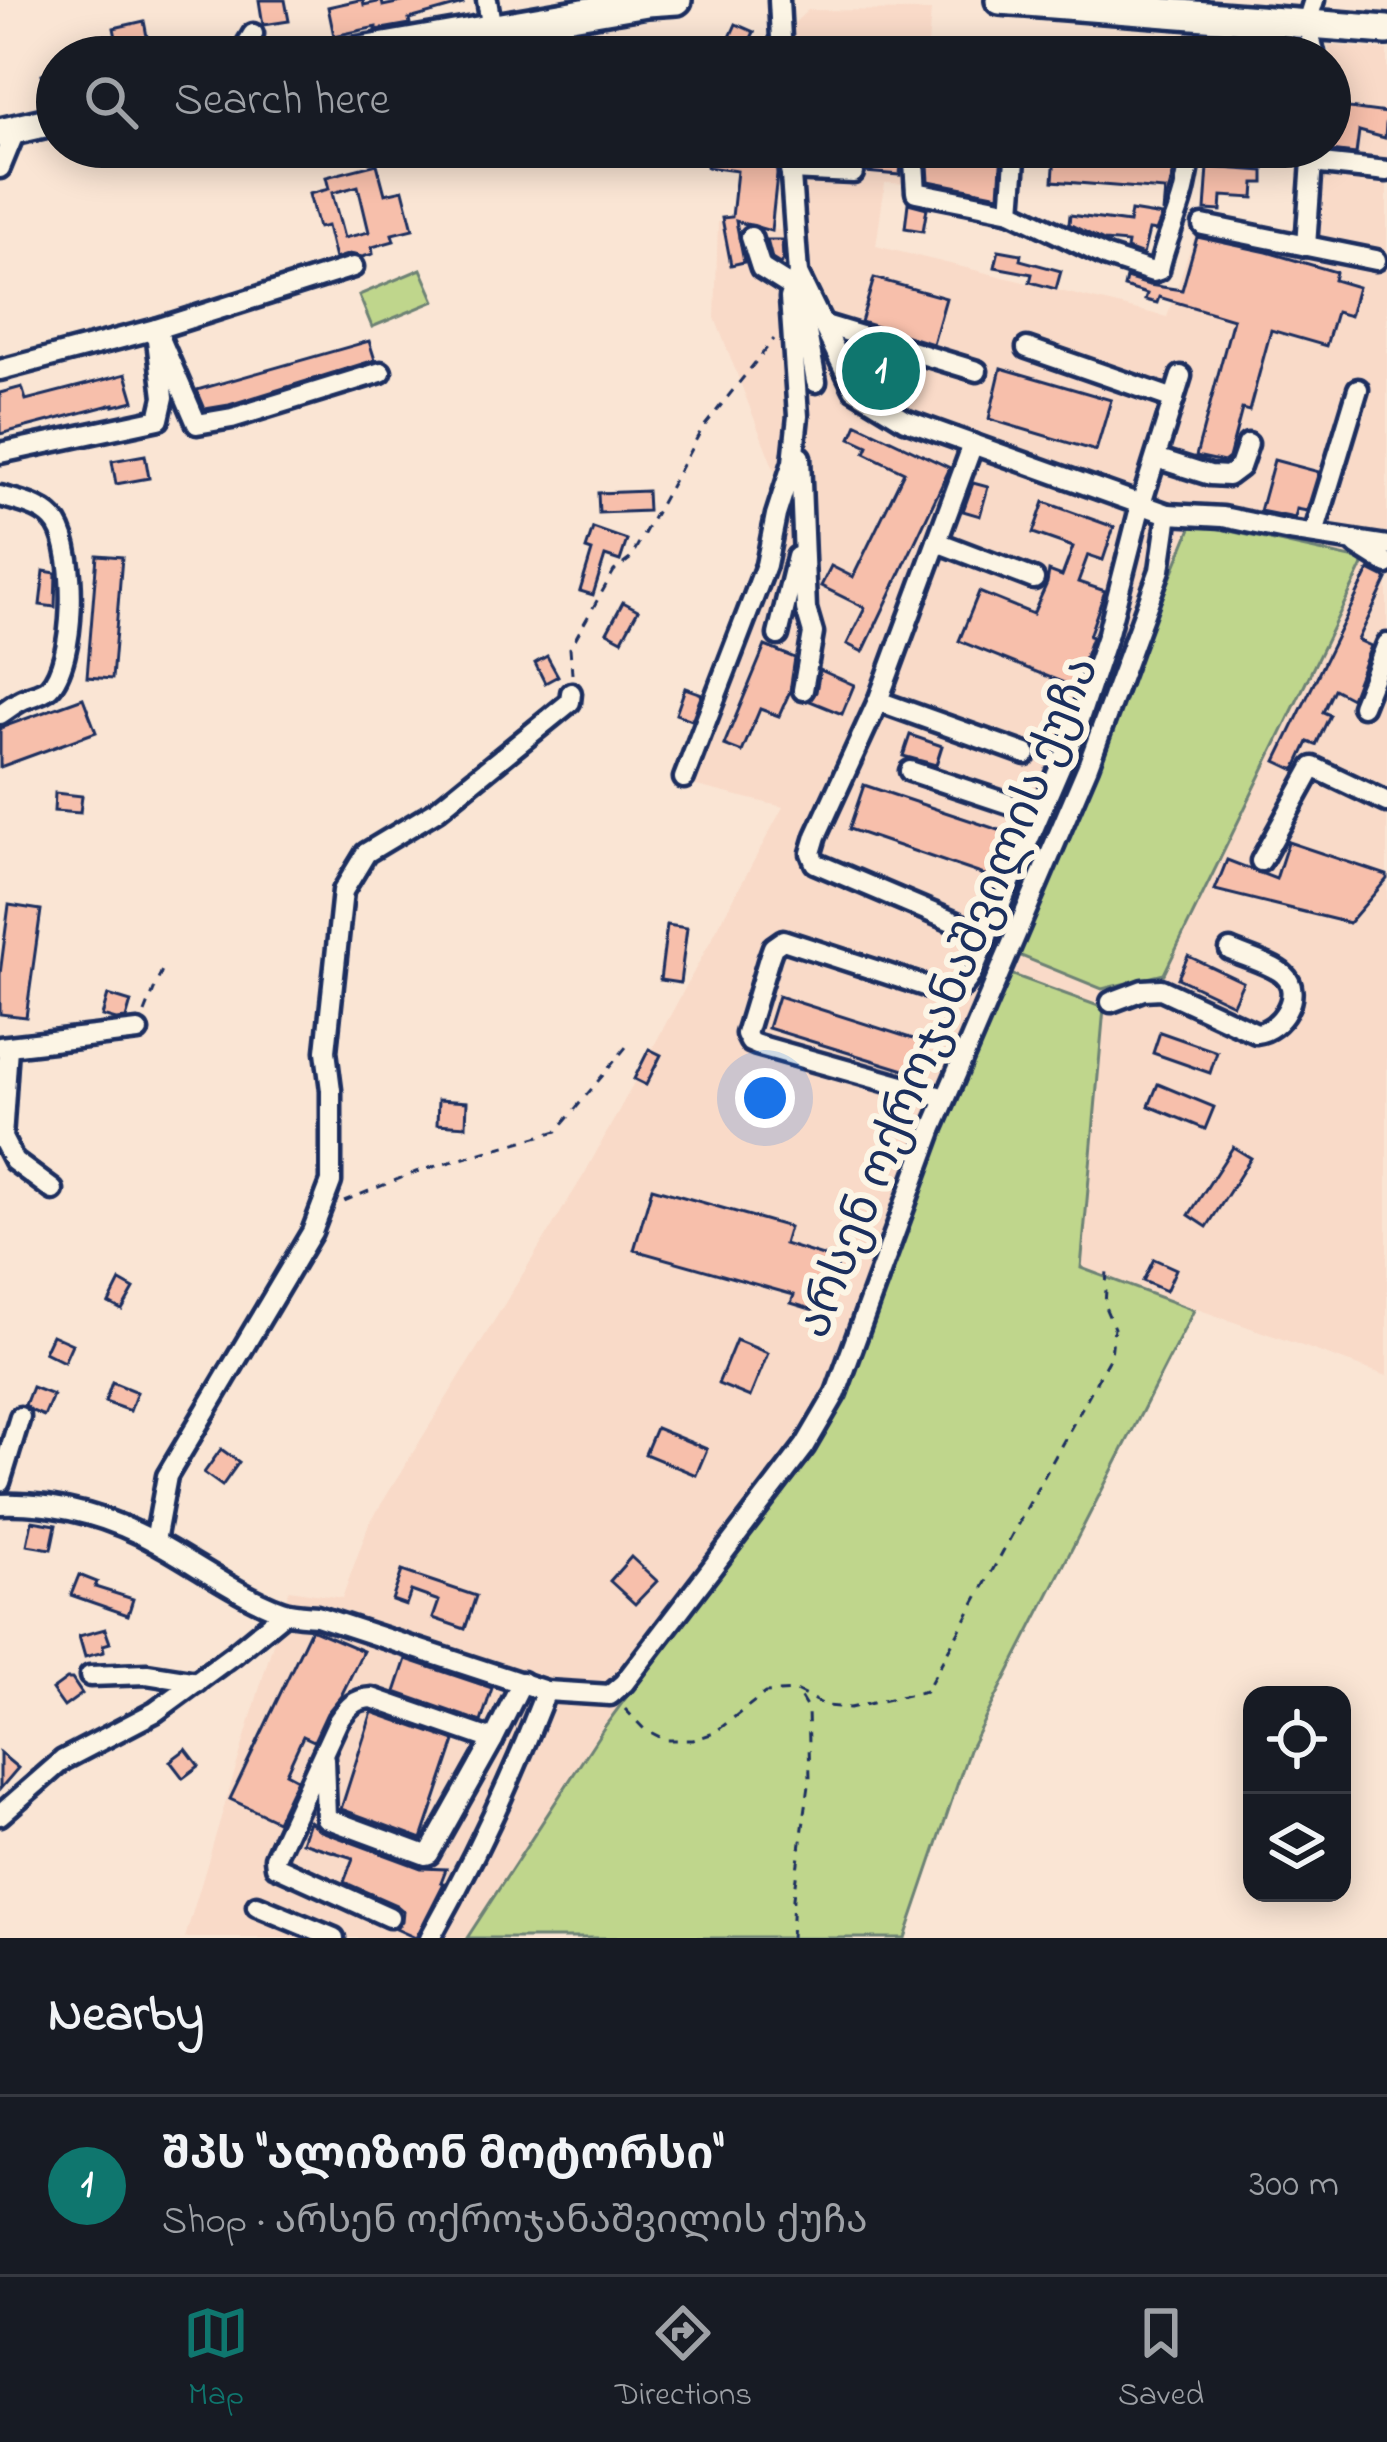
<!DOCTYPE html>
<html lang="en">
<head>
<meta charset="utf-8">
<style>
	body { margin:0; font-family:"Indie Flower","Noto Sans Georgian",sans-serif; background:#20242c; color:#f1f3f6 }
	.controls { position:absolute; right:36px; bottom:36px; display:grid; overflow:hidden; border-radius:24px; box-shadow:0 6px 30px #0003 }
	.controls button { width:108px; height:108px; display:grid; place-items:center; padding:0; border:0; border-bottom:3px solid #363941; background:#171b24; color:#f1f3f6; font:60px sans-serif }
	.you { position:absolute; left:765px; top:1098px; width:42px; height:42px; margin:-30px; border:9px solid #fff; border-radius:50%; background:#1a73e8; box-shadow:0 0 0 18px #1a73e833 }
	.badge { display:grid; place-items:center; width:78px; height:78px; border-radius:50%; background:#0f766e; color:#fff; font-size:39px; font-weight:700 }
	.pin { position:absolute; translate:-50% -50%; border:6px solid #fff; box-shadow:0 3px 12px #0006 }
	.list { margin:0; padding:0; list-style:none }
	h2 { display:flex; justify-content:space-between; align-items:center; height:156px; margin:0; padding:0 48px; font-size:51px }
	h2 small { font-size:39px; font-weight:400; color:#9ea1a6 }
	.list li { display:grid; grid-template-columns:78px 1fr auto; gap:36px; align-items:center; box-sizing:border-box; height:180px; padding:0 48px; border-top:3px solid #363941 }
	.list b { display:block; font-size:45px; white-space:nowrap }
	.list p { margin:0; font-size:39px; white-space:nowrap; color:#9ea1a6 }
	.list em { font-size:39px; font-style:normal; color:#9ea1a6 }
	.icon { flex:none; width:66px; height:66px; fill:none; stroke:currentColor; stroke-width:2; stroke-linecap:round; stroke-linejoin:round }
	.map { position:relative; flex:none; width:1387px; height:1938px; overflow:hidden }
	.search { position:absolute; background:#171b24; box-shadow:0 6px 30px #0003; left:36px; right:36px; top:36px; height:132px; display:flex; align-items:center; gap:30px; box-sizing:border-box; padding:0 42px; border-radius:66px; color:#9ea1a6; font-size:45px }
	.sheet { height:336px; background:#171b24 }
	nav { display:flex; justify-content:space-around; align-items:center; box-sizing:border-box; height:168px; border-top:3px solid #363941; background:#171b24; font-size:33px; color:#9ea1a6 }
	nav a { display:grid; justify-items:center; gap:6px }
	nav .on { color:#0f766e }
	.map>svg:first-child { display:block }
	.built { fill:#f9dac8 }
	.green { fill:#bfd68c; stroke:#6d8275; stroke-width:3 }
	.building { fill:#f7bfab; stroke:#1b2f5e; stroke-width:3; fill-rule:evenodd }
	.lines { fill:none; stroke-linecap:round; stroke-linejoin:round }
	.minor-casing { stroke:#1b2f5e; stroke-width:27 }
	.highway-casing { stroke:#1b2f5e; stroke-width:36 }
	.path { stroke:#1b2f5e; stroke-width:3; stroke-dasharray:9 9; stroke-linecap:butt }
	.minor { stroke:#fcf5e5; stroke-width:18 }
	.highway { stroke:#fcf5e5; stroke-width:27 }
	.labels { text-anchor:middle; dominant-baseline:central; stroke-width:12; stroke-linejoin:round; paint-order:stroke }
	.street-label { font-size:48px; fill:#1b2f5e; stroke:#fcf5e5 }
</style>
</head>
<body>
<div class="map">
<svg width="1387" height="1938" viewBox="0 0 1387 1938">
	<rect width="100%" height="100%" fill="#fae5d4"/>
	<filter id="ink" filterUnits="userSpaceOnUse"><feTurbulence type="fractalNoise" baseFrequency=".00833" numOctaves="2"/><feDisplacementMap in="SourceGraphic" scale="24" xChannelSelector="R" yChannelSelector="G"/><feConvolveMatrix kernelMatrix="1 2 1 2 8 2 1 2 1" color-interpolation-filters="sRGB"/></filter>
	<g filter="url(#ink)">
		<g class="built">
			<path d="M808,10L931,11L927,57H791L789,28Z"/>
			<path d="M1329,45L1387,50V1376L1081,1268L1104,1008L1002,971L841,1407L605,1726L467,1938H185L289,1590L342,1598L369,1524L585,1173L783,807L676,781L791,513L715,318L718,222L800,233L796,147H918L915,184L885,183L876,246L1167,317L1200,220L1314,230L1321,147H1330Z"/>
		</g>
		<g class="green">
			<path d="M421,269L435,301L372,327L359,295Z"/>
			<path d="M1193,523L1365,561L1164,974L1102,989L1016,954Z"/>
			<path d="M1002,971L1104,1008L1081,1268L1194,1310L969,1750L905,1938H467L605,1726L841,1407Z"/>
		</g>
		<g class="building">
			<path d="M259,0H285L289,21L263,25Z"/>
			<path d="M359,0H363L364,5L382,1L383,6L411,0H462L463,4L409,19L410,24L376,30V27L334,36L328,7Z"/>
			<path d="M144,21L151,57H120L114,28Z"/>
			<path d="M736,24L754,32L742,57H721Z"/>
			<path d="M656,39L686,46L683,57H652Z"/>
			<path d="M57,69V102L50,103L42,74Z"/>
			<path d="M1333,106L1387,113L1385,138L1359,131L1356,154L1330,151Z"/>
			<path d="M710,147L749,149L748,155L776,159L777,175L771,231L736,221L744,262L731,265L722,218L732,217L737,171L707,167Z"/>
			<path d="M859,147H902L900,175L866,172L864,166L858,161Z"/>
			<path d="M927,147L1002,150L999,195L929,181Z"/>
			<path d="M1055,154L1176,163L1163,213L1165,190L1053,181Z"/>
			<path d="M377,164L385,194L403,190L413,229L392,234L394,241L372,247L373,254L362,257L350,254L335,259L327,226L318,228L309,194L329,189L326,177ZM358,186L369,232L344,238L332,193Z"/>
			<path d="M1208,167L1264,171V183H1255L1254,198L1222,196L1221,211L1205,210Z"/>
			<path d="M908,203L927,208L923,231L905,228Z"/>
			<path d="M1131,211L1162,216L1156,231L1149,230L1143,255L1127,249L1128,243L1104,241L1069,224L1070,215L1129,223Z"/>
			<path d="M1197,237L1267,252L1336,272L1334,280L1358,287L1350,316L1336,312L1326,346L1271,330L1249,411L1242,409L1229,458L1224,462L1196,456L1233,319L1159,297L1157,303L1145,300L1147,294L1124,287L1126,278L1149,285L1182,290Z"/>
			<path d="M767,240H782L783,260L780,264L772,259Z"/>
			<path d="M999,250L1021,254L1020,260L1061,271L1056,289L1030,282L1032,274L995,267Z"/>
			<path d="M874,278L946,298L933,344L861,322Z"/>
			<path d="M369,341L375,360L229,405L205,409L197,390Z"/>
			<path d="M861,350L901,362L911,373L888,394L853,356Z"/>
			<path d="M1001,368L1111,400L1096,451L989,419Z"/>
			<path d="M126,374L134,401L114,406V404L0,434V393L22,387L26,400Z"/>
			<path d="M857,424L950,468L863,652L847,644L865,608L821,586L831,566L853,577L904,472L865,453L868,446L851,438Z"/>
			<path d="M145,455L149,478L116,484L112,461Z"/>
			<path d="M1274,460L1319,472L1307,511L1297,509L1295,518L1260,511Z"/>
			<path d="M973,483L988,487L980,516L963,511Z"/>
			<path d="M647,491L648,511L599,513L598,493Z"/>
			<path d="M1044,502L1114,527L1103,560L1088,555L1078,582L1105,591L1089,636L1092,637L1074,687L959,641L979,592L1033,614L1047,583L1049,571L1062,576L1073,547L1033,533Z"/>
			<path d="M593,528L627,540L620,561L605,556L593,595L580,591L592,551L586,549Z"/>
			<path d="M97,555L122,557L112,679L87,677Z"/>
			<path d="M1369,570L1387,579L1358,640L1371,646L1351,698L1334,689L1323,712L1330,715L1316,745L1308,742L1295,770L1276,761Z"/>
			<path d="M44,571L56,573L55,607L40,605Z"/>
			<path d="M623,602L638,610L622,640L607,632Z"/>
			<path d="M765,646L795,658L790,691L779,716L760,709L742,752L724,745Z"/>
			<path d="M547,656L558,676L545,683L535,663Z"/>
			<path d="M820,670L854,685L842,714L810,701L816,692Z"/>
			<path d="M685,688L702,694L692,720L676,714Z"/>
			<path d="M83,698L96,732L0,767V728Z"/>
			<path d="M910,735L942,746L936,765L903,756Z"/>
			<path d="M864,785L1008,833L993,878L849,829Z"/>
			<path d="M55,793L82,796L80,813L54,811Z"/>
			<path d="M1288,842L1387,875V879L1349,923L1215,890L1227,860L1276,879Z"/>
			<path d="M9,905L41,910L26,1017L0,1014V974Z"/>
			<path d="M667,925L687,928L680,983L660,980Z"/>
			<path d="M1188,956L1243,982L1233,1004L1178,978Z"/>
			<path d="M108,995L131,1002L126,1019L116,1020L102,1016Z"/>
			<path d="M778,996L923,1042L914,1073L768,1028Z"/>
			<path d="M1160,1032L1217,1052L1210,1073L1153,1053Z"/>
			<path d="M649,1049L661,1055L646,1085L634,1079Z"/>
			<path d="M1158,1084L1214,1107L1205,1129L1149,1106Z"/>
			<path d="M438,1100L467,1102L466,1126L437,1124Z"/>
			<path d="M1233,1147L1251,1158L1207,1227L1189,1215Z"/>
			<path d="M652,1188L789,1227L784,1244L839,1261L824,1313L791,1303L794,1295L634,1250Z"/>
			<path d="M1154,1259L1176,1269L1166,1291L1143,1281Z"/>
			<path d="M120,1281L134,1289L122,1310L109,1303Z"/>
			<path d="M52,1335L72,1344L64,1362L44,1352Z"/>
			<path d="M736,1340L768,1353L750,1397L718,1384Z"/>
			<path d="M112,1382L137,1392L130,1411L105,1402Z"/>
			<path d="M32,1387L53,1395L44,1416L32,1411L25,1405Z"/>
			<path d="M656,1428L707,1449L696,1475L645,1454Z"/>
			<path d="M221,1449L239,1462L222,1486L204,1473Z"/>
			<path d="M32,1521L56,1525L51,1549L27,1545Z"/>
			<path d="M631,1557L657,1581L635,1604L610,1581Z"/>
			<path d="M402,1571L476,1596L465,1629L433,1618L439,1601L411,1591L406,1605L392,1600Z"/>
			<path d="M79,1575L97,1582L95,1587L133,1599L128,1615L71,1595Z"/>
			<path d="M105,1629L110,1643L103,1645L104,1652L85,1657L79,1636Z"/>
			<path d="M311,1629L363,1651L341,1696L327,1713L314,1741L303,1736L286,1773L297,1779L277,1821L230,1799Z"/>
			<path d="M406,1659L492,1688L481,1722L395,1692Z"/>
			<path d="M67,1679H72L82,1694L64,1707L52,1690Z"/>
			<path d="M372,1712L455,1741L422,1839L341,1809Z"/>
			<path d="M186,1749L199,1766L183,1778L170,1761Z"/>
			<path d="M0,1753L18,1768L0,1789Z"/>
			<path d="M309,1821L321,1831L421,1868L446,1869L441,1882L444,1883L416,1938L396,1929L402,1921L403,1911L396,1905L344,1882L353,1858L302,1842Z"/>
		</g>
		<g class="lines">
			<g class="minor-casing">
				<g id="minor">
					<path d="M487,0L492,29"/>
					<path d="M779,0L782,57"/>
					<path d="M1314,0L1307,22L1315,57"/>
					<path d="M498,27L503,57"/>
					<path d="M239,57L253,34"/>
					<path d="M1250,57L1255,19"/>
					<path d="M1209,147H1214"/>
					<path d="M914,162L916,192L1011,211L1107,257L1153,272L1159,270C1164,244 1176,221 1183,195C1187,180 1189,163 1193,147"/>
					<path d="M1312,163L1387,171"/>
					<path d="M0,168L16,129"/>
					<path d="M790,170L853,173"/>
					<path d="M1011,211L1016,147"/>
					<path d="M1203,225L1376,260"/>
					<path d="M751,237L761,268L793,288L801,299L816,382"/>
					<path d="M1306,246L1313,147"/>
					<path d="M822,324L977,371"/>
					<path d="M156,329L197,424L232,418L381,372"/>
					<path d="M1027,348L1174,399"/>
					<path d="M0,370L156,329L353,267"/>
					<path d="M973,444L878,701L1026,754"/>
					<path d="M0,453L159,419L164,397L157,340"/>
					<path d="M800,457L806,609L813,633L803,690"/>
					<path d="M1156,458L1210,475L1228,476L1240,467L1248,444"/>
					<path d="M0,496C20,502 45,506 57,524C77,555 76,661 49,688C42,694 33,695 24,699C16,702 8,709 0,714"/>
					<path d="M1168,514L1223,517L1290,531L1387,546"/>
					<path d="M1314,534L1358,389"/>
					<path d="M937,542L1034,579"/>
					<path d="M1357,545L1387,564"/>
					<path d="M778,635L797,557"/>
					<path d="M878,701L816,836L811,853L815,863L987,936C978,956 971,989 949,994L783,940L773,947L769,958L746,1034L750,1042L757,1045L945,1098"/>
					<path d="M1362,706L1387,644"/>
					<path d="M910,771L1039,814"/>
					<path d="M684,778L766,565L776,515L793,462L798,416L790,298L798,274"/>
					<path d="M1261,861L1313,767L1387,802"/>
					<path d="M987,936L1073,737L1108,633L1141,504L1181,376"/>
					<path d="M1111,1002L1143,990L1161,989L1256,1033C1281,1031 1304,993 1284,975C1274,965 1243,956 1230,950"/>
					<path d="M0,1047L138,1031"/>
					<path d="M8,1047L2,1138L14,1161L53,1190"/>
					<path d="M0,1482L20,1417"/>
					<path d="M0,1504C57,1502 109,1516 159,1544C199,1566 238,1595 281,1611C292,1615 305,1615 317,1616L546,1691L610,1695L624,1683L805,1446L836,1393L933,1128L1088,766L1160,570L1168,514L905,420L854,389L798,274L789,147"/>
					<path d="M155,1541L167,1476L312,1232L331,1182V1090L326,1051L343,891L366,853L436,811L570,702L571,693"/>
					<path d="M90,1676L147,1674L197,1682"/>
					<path d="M324,1758L326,1818L426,1855L429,1854L493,1740"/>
					<path d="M0,1815L63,1760L155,1712L234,1654L284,1613"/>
					<path d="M257,1906L334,1938"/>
					<path d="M389,1917L276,1866L275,1858L338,1721C348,1707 354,1699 372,1698L493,1740L522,1682"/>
					<path d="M430,1938C475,1858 513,1777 546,1691"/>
				</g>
			</g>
			<g class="highway-casing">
				<g id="highway">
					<path d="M1000,0L1387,30"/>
					<path d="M327,57L647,2L677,0"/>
					<path d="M0,133L57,120"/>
				</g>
			</g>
			<g class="path">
				<path d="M572,674L570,648L614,571L630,559L702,429L774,339"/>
				<path d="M145,1013L162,970"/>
				<path d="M344,1201L416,1172L557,1131L631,1041"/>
				<path d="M625,1709L644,1729L666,1740H693L714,1733L765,1693L796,1691L826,1706L850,1708L926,1691L1111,1355L1114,1328L1105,1307L1107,1270"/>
				<path d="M791,1938L793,1898L810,1778L808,1710L797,1692"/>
			</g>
			<use href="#minor" class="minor"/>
			<use href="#highway" class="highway"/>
		</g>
	</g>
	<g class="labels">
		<g class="street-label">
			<text transform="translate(950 998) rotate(-68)">არსენ ოქროჯანაშვილის ქუჩა</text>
		</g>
	</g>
</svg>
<div class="controls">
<button><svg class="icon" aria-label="locate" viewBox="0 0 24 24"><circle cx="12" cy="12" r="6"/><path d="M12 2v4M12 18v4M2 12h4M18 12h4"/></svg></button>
<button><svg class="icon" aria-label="layers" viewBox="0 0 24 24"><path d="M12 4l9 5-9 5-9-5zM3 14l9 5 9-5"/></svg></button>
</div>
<div class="you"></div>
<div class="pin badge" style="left:881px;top:371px">1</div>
<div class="search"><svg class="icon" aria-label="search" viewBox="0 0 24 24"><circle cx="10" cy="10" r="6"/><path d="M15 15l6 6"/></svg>Search here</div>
</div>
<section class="sheet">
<h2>Nearby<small></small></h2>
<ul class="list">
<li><span class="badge">1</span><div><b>შპს &quot;ალიზონ მოტორსი&quot;</b><p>Shop · არსენ ოქროჯანაშვილის ქუჩა</p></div><em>300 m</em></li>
</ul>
</section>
<nav>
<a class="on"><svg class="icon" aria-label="map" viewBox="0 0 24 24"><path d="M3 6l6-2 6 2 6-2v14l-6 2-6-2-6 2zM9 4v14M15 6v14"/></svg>Map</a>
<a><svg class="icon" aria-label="directions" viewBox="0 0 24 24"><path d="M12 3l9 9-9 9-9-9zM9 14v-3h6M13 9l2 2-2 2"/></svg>Directions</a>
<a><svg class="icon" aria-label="saved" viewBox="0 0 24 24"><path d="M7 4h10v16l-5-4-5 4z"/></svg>Saved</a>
</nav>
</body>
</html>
